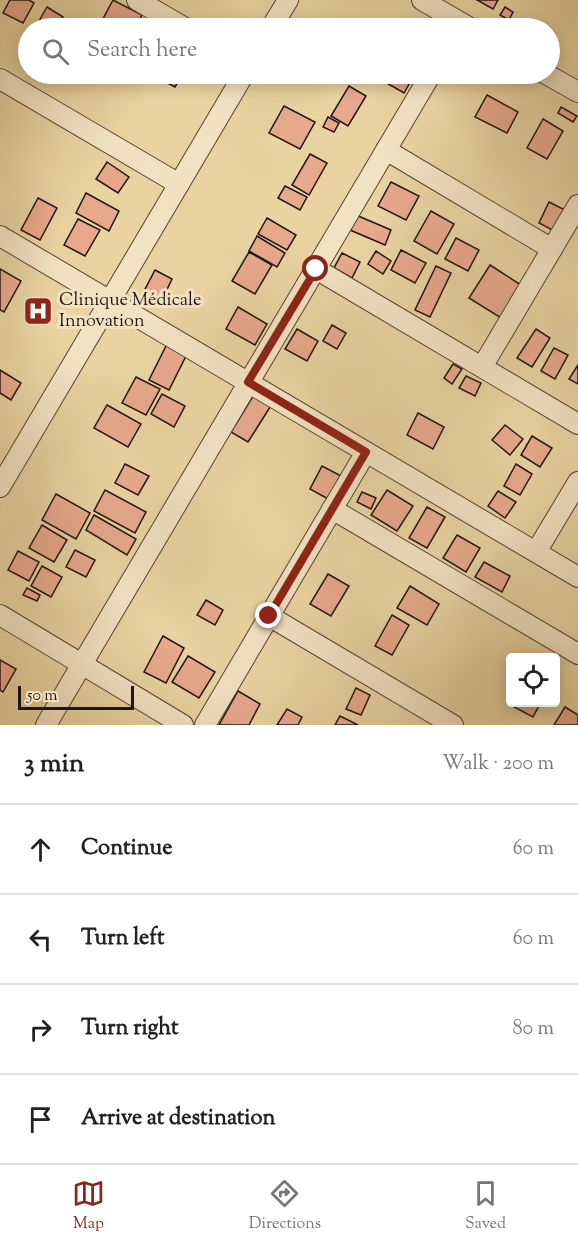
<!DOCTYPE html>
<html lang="en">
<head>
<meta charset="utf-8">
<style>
	body { margin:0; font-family:"Sorts Mill Goudy",serif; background:#f2f2f2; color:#222 }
	.controls { position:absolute; right:18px; bottom:18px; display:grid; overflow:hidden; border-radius:6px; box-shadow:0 3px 15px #0003 }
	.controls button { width:54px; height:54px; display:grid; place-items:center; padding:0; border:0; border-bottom:2px solid #e0e0e0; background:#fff; color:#222; font:30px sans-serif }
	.scale { position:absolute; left:18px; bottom:15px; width:116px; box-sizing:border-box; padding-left:6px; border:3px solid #221511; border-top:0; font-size:16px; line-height:21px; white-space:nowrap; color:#221511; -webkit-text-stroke:4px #f1e2c2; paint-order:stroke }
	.stop { position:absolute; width:18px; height:18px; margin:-14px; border:4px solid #8f2418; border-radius:50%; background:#fff }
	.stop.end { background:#8f2418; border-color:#fff; box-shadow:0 2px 6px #0008 }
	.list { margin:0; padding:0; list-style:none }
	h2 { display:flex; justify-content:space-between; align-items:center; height:78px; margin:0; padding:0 24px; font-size:26px }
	h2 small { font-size:20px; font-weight:400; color:#767676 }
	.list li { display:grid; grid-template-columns:39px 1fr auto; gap:18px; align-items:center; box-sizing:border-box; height:90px; padding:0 24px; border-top:2px solid #e0e0e0 }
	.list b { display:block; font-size:22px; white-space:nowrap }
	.list em { font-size:20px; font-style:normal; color:#767676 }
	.icon { flex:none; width:33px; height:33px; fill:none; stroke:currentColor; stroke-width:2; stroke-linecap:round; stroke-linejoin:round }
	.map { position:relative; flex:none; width:578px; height:725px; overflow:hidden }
	.search { position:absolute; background:#fff; box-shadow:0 3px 15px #0003; left:18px; right:18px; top:18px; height:66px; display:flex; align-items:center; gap:15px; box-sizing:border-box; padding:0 21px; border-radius:33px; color:#767676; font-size:22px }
	.sheet { height:438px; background:#fff }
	nav { display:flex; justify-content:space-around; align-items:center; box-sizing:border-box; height:84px; border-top:2px solid #e0e0e0; background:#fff; font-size:16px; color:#767676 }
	nav a { display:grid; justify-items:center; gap:3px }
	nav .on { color:#8f2418 }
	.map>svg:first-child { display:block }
	.building { fill:#e7a98c; stroke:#221511; stroke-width:1.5 }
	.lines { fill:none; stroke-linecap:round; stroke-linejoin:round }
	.minor-casing { stroke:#544435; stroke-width:22 }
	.minor { stroke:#f1e2c2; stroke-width:20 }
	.route { stroke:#8f2418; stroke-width:8 }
	.labels { text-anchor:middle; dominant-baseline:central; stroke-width:6; stroke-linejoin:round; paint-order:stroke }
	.poi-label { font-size:18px; fill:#221511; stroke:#f1e2c2; text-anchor:start }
</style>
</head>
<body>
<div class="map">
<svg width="578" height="725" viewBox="0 0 578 725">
	<rect width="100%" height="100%" fill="#e9d3a1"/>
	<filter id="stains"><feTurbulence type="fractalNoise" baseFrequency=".00333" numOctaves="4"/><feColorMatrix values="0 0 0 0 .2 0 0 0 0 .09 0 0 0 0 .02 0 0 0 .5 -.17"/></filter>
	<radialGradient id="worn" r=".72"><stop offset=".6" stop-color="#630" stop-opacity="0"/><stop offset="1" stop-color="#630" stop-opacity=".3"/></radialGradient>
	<g class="building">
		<path d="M10,0H29L34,3L23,23L3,13Z"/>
		<path d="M113,0L142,15L135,28H98Z"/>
		<path d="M477,0H498L493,9Z"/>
		<path d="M47,7L63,17L56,28H35Z"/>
		<path d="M505,7L513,12L509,20L500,15Z"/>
		<path d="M161,74H183L175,87L158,78Z"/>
		<path d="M371,74H408L413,77L404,93Z"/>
		<path d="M349,86L366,96L348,126L331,116Z"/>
		<path d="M487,95L518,112L507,133L475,117Z"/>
		<path d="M284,106L315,122L300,149L269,133Z"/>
		<path d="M561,107L577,116L573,122L558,113Z"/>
		<path d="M328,117L339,123L334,132L323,127Z"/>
		<path d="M543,119L563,131L547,159L527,148Z"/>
		<path d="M310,154L327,163L309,195L292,185Z"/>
		<path d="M107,162L129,177L118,193L96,179Z"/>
		<path d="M391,182L419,196L406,220L378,206Z"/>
		<path d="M285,186L307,197L300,210L278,198Z"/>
		<path d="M86,193L119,211L109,231L76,213Z"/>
		<path d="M38,198L57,208L40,240L21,230Z"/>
		<path d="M549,202L569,212L558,233L539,223Z"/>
		<path d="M431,211L454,224L437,254L414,241Z"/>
		<path d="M356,215L391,230L385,245L350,230Z"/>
		<path d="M267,218L296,235L287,250L258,234Z"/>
		<path d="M78,219L100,230L85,256L64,245Z"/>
		<path d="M257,236L285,253L277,267L249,251Z"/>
		<path d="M456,238L479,250L468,271L445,259Z"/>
		<path d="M401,250L426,263L415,283L391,270Z"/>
		<path d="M376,251L391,261L383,274L368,264Z"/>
		<path d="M249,252L272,265L255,294L232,281Z"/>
		<path d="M342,253L360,262L352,278L334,268Z"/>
		<path d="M490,265L521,285L501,318L469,298Z"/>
		<path d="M436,266L451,273L430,317L415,310Z"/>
		<path d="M0,269L21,281L4,312L0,310Z"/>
		<path d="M155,270L172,279L160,304L142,295Z"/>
		<path d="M238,307L267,324L255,345L226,329Z"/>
		<path d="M332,325L346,333L337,349L323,341Z"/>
		<path d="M297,329L318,341L307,361L285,349Z"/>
		<path d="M536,329L550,338L532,367L517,358Z"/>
		<path d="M168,342L188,352L169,390L149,380Z"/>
		<path d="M554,348L568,355L555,379L541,371Z"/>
		<path d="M453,364L462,369L452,384L444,378Z"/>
		<path d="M578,365V384L569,379Z"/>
		<path d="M0,370L21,383L11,400L0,393Z"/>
		<path d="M466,376L481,383L475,396L459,388Z"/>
		<path d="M136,377L160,389L146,415L122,403Z"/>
		<path d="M255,393L272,404L248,442L231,432Z"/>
		<path d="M162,394L185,406L174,427L151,414Z"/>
		<path d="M107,405L141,424L128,447L94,428Z"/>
		<path d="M418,413L444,427L433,449L407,435Z"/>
		<path d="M505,425L523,439L510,455L492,440Z"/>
		<path d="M532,436L552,448L540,467L521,455Z"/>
		<path d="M125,464L149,476L138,495L115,483Z"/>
		<path d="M516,464L532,474L520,495L504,486Z"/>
		<path d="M322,466L343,477L330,500L310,489Z"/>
		<path d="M105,490L146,512L135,533L94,511Z"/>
		<path d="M387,490L413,506L397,531L371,515Z"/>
		<path d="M498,491L516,502L505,518L488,506Z"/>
		<path d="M362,492L376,498L371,509L357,502Z"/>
		<path d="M56,494L90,513L76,539L42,520Z"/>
		<path d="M427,507L445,517L427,548L409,538Z"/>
		<path d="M94,515L136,539L127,555L86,530Z"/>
		<path d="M42,525L67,540L54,562L29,548Z"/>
		<path d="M457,535L480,548L466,572L443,558Z"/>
		<path d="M75,550L95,560L86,577L66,567Z"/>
		<path d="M18,551L39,562L29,581L8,570Z"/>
		<path d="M484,562L510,576L502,592L475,577Z"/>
		<path d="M42,566L62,577L51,597L31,586Z"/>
		<path d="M328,574L349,586L331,616L310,604Z"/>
		<path d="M410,586L439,604L427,625L397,608Z"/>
		<path d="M27,588L40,595L37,601L23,595Z"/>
		<path d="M206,600L223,610L215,625L197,615Z"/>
		<path d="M392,615L409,625L392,655L375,646Z"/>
		<path d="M163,636L184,648L166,683L144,672Z"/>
		<path d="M188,656L215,672L199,698L172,682Z"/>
		<path d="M0,660L16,669L3,692L0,690Z"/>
		<path d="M356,688L370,695L361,715L346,709Z"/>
		<path d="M238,691L260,704L249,725H219Z"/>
		<path d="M516,702H541L533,717L514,707Z"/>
		<path d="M565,707L578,715V725H554Z"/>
		<path d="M287,709L302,717L298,725H277Z"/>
		<path d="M340,716L358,725H335Z"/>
	</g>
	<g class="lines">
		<g class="minor-casing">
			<g id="minor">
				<path d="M137,0L185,28"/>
				<path d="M422,0L470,28"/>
				<path d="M271,28L288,0"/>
				<path d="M546,74L578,92"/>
				<path d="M0,79L179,184"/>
				<path d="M386,150L552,249"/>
				<path d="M0,236L578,577"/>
				<path d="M316,269L578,424"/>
				<path d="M482,367L578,205"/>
				<path d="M0,487L244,74"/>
				<path d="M332,509L578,654"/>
				<path d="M536,552L578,482"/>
				<path d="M0,615L183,725"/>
				<path d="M269,616L453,725"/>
				<path d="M46,725L431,74"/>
				<path d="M205,725L366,452"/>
			</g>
		</g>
		<use href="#minor" class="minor"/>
	</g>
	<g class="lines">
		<path class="route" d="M269,616L366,452L248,382L316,269"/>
	</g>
	<defs>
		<g id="hospital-square" transform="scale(1.5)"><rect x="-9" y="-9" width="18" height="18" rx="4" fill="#8f2418" stroke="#f1e2c2"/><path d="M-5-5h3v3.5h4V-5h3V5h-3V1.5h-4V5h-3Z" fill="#fff"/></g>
	</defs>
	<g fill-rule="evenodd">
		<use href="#hospital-square" x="38" y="311"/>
	</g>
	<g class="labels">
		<g class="poi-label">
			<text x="59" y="301">Clinique Médicale<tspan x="59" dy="21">Innovation</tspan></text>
		</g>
	</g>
	<rect width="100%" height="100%" filter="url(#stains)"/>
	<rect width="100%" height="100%" fill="url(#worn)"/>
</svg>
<div class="controls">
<button><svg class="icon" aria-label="locate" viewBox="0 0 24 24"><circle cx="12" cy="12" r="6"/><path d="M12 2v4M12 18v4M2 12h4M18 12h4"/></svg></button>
</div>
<div class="scale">50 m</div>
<div class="stop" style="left:316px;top:269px"></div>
<div class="stop end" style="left:269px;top:616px"></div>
<div class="search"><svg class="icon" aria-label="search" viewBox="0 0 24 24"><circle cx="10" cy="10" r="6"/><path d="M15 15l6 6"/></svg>Search here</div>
</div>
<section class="sheet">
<h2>3 min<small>Walk · 200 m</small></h2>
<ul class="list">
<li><svg class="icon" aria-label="ahead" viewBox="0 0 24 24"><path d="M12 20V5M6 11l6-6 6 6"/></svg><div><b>Continue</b></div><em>60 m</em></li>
<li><svg class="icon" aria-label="left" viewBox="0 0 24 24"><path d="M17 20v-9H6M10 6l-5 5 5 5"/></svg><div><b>Turn left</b></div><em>60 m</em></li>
<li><svg class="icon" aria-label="right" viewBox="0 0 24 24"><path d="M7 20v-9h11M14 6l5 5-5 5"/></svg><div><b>Turn right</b></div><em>80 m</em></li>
<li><svg class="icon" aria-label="arrive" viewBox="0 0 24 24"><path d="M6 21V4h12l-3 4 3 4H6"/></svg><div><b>Arrive at destination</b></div></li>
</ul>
</section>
<nav>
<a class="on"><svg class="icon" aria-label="map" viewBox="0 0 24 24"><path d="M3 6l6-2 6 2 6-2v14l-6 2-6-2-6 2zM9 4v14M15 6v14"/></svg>Map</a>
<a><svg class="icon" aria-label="directions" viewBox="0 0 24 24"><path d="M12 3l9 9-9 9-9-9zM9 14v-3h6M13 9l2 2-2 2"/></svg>Directions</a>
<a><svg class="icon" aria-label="saved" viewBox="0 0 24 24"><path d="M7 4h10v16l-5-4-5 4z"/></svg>Saved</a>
</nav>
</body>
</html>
